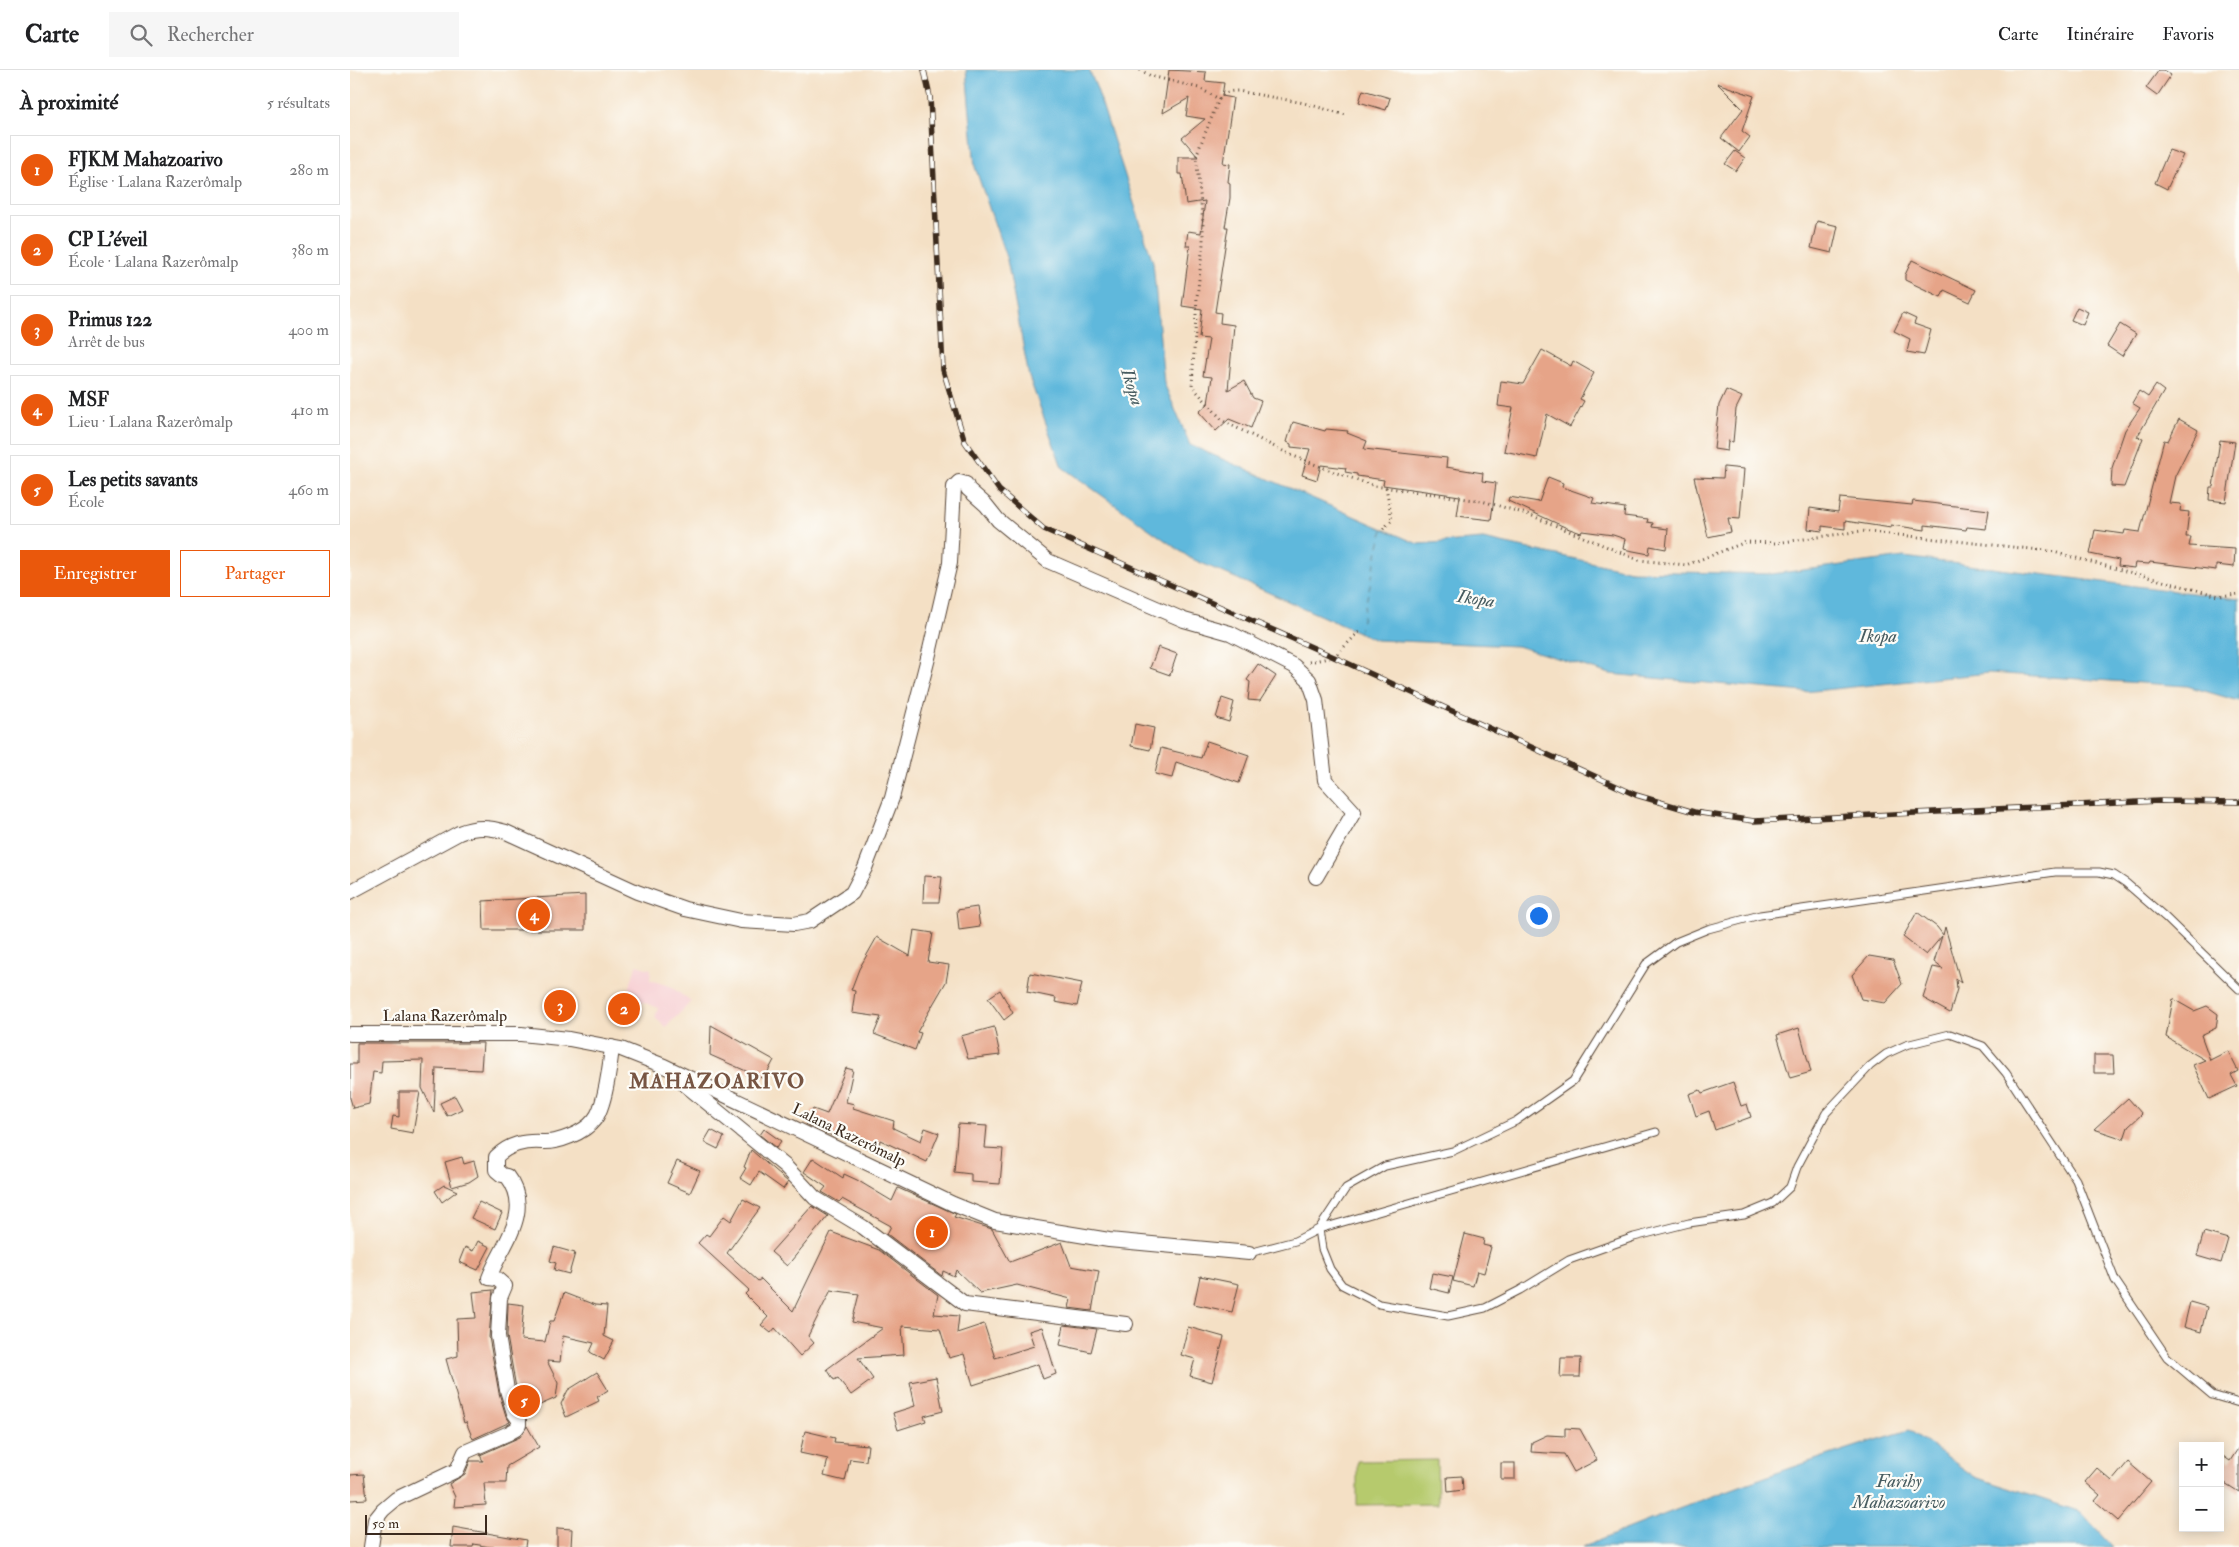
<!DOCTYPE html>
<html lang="fr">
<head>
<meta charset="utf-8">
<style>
	body { margin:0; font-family:"IM FELL Double Pica",serif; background:#f6f6f6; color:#202124 }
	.controls { position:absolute; right:15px; bottom:15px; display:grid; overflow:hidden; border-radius:0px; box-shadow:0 2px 12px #0003 }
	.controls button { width:45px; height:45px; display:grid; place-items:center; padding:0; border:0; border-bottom:1px solid #e0e0e0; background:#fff; color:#202124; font:25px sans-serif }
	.scale { position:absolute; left:15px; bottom:12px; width:122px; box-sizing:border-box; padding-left:5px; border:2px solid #3b2a1e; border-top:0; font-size:14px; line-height:18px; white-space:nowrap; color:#3b2a1e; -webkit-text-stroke:4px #fdfcf7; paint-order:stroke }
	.you { position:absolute; left:1188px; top:845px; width:18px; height:18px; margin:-12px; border:4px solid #fff; border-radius:50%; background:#1a73e8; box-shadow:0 0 0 8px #1a73e833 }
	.badge { display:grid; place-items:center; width:32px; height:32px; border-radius:50%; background:#ea580c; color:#fff; font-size:16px; font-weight:700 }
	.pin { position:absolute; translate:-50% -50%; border:2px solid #fff; box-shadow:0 1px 5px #0006 }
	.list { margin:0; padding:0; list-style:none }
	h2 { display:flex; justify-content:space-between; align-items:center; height:65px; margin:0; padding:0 20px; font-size:21px }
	h2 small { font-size:16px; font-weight:400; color:#757577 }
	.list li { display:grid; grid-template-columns:32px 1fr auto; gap:15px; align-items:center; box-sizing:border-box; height:70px; margin:0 10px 10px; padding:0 10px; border:1px solid #e0e0e0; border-radius:0px }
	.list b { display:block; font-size:19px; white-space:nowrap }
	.list p { margin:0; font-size:16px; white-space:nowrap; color:#757577 }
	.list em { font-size:16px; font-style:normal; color:#757577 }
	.actions { display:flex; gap:10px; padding:15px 20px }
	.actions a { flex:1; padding:11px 0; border:1px solid #ea580c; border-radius:0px; text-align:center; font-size:18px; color:#ea580c }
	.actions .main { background:#ea580c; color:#fff }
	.icon { flex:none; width:28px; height:28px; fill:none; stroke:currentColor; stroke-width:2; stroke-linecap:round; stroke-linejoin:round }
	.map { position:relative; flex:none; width:1889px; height:1477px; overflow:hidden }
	header { display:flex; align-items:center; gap:30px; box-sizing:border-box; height:70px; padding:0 25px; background:#fff; border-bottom:1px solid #e0e0e0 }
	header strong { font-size:24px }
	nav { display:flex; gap:28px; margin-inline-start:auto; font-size:18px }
	.search { width:350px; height:45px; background:#f6f6f6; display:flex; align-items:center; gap:12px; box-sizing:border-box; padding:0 18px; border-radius:0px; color:#757577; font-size:19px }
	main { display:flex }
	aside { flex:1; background:#fff }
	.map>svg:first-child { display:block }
	.built { fill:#f7cfd3 }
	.green { fill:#b6ca6d; stroke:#787a46 }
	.water { fill:#5eb8dc; stroke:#4c717d }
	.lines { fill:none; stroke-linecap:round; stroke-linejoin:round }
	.ferry { stroke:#475c60; stroke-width:1; stroke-dasharray:6 5; stroke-linecap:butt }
	.building { fill:#e6a488 }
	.lane-casing { stroke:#574537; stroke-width:9 }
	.street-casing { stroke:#574537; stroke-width:16 }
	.path { stroke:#574537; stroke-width:3; stroke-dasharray:1 4; stroke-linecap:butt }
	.lane { stroke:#fff; stroke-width:7 }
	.street { stroke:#fff; stroke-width:14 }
	.rail-casing { stroke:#3b2a1e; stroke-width:5.5 }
	.rail { stroke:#fdfcf7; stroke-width:4; stroke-dasharray:11; stroke-linecap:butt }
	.labels { text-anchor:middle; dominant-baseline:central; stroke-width:4.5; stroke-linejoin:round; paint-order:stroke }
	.street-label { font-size:16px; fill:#3b2a1e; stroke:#fdfcf7 }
	.water-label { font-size:18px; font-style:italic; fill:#475c60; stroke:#fdfcf7 }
	.district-label { font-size:21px; font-weight:bold; letter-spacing:1px; fill:#775543; stroke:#fdfcf7 }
</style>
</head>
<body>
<header>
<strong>Carte</strong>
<div class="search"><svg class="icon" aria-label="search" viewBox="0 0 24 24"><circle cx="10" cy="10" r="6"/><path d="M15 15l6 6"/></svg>Rechercher</div>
<nav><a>Carte</a><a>Itinéraire</a><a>Favoris</a></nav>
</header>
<main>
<aside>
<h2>À proximité<small>5 résultats</small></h2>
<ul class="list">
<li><span class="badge">1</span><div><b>FJKM Mahazoarivo</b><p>Église · Lalana Razerômalp</p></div><em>280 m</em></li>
<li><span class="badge">2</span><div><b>CP L'éveil</b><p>École · Lalana Razerômalp</p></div><em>380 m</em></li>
<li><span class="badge">3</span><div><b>Primus 122</b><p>Arrêt de bus</p></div><em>400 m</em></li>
<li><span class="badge">4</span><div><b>MSF</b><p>Lieu · Lalana Razerômalp</p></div><em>410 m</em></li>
<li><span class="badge">5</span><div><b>Les petits savants</b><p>École</p></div><em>460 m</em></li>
</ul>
<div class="actions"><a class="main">Enregistrer</a><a>Partager</a></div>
</aside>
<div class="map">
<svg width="1889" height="1477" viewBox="0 0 1889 1477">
	<rect width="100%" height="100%" fill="#fdfcf7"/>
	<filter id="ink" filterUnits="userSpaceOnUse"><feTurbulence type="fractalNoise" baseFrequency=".02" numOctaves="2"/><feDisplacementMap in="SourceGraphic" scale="10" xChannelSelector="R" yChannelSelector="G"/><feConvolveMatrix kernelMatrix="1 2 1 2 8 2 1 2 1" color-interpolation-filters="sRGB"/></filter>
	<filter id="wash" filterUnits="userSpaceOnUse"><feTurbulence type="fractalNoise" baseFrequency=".0096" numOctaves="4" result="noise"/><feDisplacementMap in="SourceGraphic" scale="20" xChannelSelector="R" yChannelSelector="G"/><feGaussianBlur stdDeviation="1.12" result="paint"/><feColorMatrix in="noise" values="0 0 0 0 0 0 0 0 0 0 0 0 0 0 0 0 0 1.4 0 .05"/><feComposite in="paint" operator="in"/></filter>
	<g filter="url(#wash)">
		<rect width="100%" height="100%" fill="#f4e0c5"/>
		<path class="built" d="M286,895L301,899L300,910L320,916L341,932L316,957L305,948L308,938L293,932L286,944L273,941Z"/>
		<path class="green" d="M1087,1390L1088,1434L1007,1435V1391Z"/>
		<g class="water">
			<path d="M616,0H739L747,19L803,192L814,313L840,375L1068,474L1133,469L1281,501L1422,504L1554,487L1889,529V631L1837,616L1639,603L1454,622L1260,604L1167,576L1026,570L840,488L712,397L679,307L657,190L625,97Z"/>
			<path d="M1559,1360L1625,1407L1731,1442L1763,1477H1233C1340,1433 1448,1393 1559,1360Z"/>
		</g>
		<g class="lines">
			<path class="ferry" d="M1009,562L1033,459"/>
		</g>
		<g id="blocks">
			<g class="building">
				<path d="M819,0L856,2L855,11L874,13L872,26L883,28L873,93L880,94L878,112L880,113V128L875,157H878L865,242L871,243L870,253L884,255L878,320L894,311L903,328L911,331L901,358L879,349L866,361L849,342L858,334L862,307L853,306L859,269L849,268L852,239L832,236L840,176H836L838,161L851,163L855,131L836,134L832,104H828V87H848L832,68L855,49L836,46L839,28L813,43Z"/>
				<path d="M1809,0H1813L1821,5L1807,26L1796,18Z"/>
				<path d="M1367,13L1404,26L1392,61L1400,67L1389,82L1371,68L1393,39Z"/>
				<path d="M1013,20L1040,28L1036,40L1009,32Z"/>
				<path d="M1819,80L1833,85L1817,119L1805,113Z"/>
				<path d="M1385,81L1395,88L1386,101L1375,94Z"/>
				<path d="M1467,151L1488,156L1482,183L1461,178Z"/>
				<path d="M1562,190L1626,220L1620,232L1594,220L1591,227L1555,210V205Z"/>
				<path d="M1727,237L1738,242L1733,255L1721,250Z"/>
				<path d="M1553,243L1566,249L1564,254L1581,260L1574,285L1557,282L1560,269L1544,261Z"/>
				<path d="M1770,254L1786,264L1772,286L1757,276Z"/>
				<path d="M1192,280L1221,296L1223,291L1244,303L1230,329L1234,331L1220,357L1197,344L1187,388L1154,381L1163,338L1148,336L1151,311L1173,314Z"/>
				<path d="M1806,315L1814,321L1787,367L1793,368L1774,417L1761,416L1762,398L1775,360L1790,338L1782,333L1789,321L1798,327Z"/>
				<path d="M1376,320L1392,327L1386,339L1383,372L1378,371L1377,381L1364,379L1369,335Z"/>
				<path d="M1829,349L1848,360L1825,406L1819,433L1831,434L1830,441L1839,442L1836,467H1841L1839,476L1885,479L1884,497L1866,495V500L1800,492L1799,494L1785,493L1784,498L1768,496L1769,490L1740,484L1745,460L1774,464L1775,460L1790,462L1814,370L1818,371Z"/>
				<path d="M943,352L975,361L976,359L998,361L997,363L1017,371L1014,379L1097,388L1096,397L1133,403L1132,411L1146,413L1141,450L1107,446L1110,426L1033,415L1034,410L1007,406V404L995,402L996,398L971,395L967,410L952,405L960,379L941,377V374L937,372Z"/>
				<path d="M1870,370L1885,372L1876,432L1859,430L1860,417H1863Z"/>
				<path d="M1374,397L1394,399L1390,449L1378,448L1381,462L1358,467L1344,407L1373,408Z"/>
				<path d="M1198,407L1213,413L1212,417L1244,428L1242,433L1275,438L1274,446L1298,449L1297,452L1303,453L1302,457L1318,459L1316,479L1300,476L1299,484L1273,479L1275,469L1263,465L1232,461L1231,463L1217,458L1158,431L1159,427L1189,432Z"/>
				<path d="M1490,428L1562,435L1563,431L1639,440L1636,459L1617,457L1616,460L1575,455V460L1541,455V458L1495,451V459L1472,456V461L1458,459L1460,438L1488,442Z"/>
				<path d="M808,577L827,584L820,605L800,598Z"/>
				<path d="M908,594L926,606L910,631L898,630L900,612L897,610Z"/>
				<path d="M872,628L884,632L879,652L866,648Z"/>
				<path d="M785,654L804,658L800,680L781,676Z"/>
				<path d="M857,671L899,685L889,713L826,692L822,708L805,704L811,678L851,688Z"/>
				<path d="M574,806L592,807L589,832H573Z"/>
				<path d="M235,825V860H134L133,831Z"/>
				<path d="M627,837L630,857L609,860L607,840Z"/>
				<path d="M1567,842L1587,857L1593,865L1595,857L1611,913L1606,909L1607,919L1600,943L1573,928L1583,897L1593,899L1584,892L1592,866L1576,885L1553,867Z"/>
				<path d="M564,860L583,863L578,892L599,895L596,912L567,962L571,963L565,980L524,964L531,947L502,943L505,921L501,920L509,899L527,867L560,886Z"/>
				<path d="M1519,886L1543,890L1552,914L1535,933L1511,929L1502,905Z"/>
				<path d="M680,903L732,913L727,936L705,932L706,928L677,922Z"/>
				<path d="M650,920L663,943L654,950L638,928Z"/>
				<path d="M1823,929L1844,941L1857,936L1868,944L1866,958L1851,965L1860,990L1878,981L1888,1001L1881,1005L1887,1016L1859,1029L1843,995L1855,990L1816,967Z"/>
				<path d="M361,955L424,990L414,1009L360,985Z"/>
				<path d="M644,957L650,985L618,989L611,966Z"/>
				<path d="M1449,958L1461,1002L1440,1008L1427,965Z"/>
				<path d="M7,973H133L131,1000L86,998L84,1043L72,1018L73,990L32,991L31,1003L23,1002L19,1034L3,1038L0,1028V994H7Z"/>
				<path d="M1744,985H1763L1764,1003H1744Z"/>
				<path d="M496,998L503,1000L496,1032L504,1034L503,1038L544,1051L543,1058L571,1071L575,1058L589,1063L577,1092L530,1070L528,1082L488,1066L487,1068L456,1054L463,1039L477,1044Z"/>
				<path d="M1383,1012L1391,1036L1397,1034L1401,1047L1365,1060L1359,1041L1346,1046L1339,1024L1350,1020L1352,1023Z"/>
				<path d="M49,1022H70L63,1063L41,1059L43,1046L49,1047Z"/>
				<path d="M105,1026L112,1039L97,1046L90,1033Z"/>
				<path d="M1778,1028L1792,1044L1778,1057L1774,1069L1744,1059Z"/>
				<path d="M608,1054L637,1056L635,1078L653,1079L650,1114L621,1112V1104L604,1102Z"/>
				<path d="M414,1059L431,1071L426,1078L410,1065Z"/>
				<path d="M361,1060L374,1067L368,1079L354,1072Z"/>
				<path d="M401,1080L438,1112L433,1119L409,1102L401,1115L390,1108L396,1098L394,1097Z"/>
				<path d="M112,1087L114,1094L124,1091L128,1106L119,1112L102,1117L95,1092Z"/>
				<path d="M463,1088L493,1108L494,1104L507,1110L542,1131L548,1118L606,1144L604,1147L642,1159L660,1192L712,1172L721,1196L749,1201L742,1241L719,1238L721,1229L667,1215L630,1223L606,1200L604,1206L593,1201L592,1206L537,1164L541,1156L492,1129L489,1132L472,1122L476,1117L454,1102Z"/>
				<path d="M327,1091L350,1101L340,1123L317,1113Z"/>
				<path d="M94,1115L107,1121L92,1132L85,1121Z"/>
				<path d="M393,1129L410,1138L377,1183L408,1211L411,1209L443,1241L481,1162L529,1180L588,1225L584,1244L609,1246L607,1263L634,1254L645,1288L684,1276L679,1261L692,1257L706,1304L693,1309L688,1294L623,1315L614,1284L599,1288L590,1259L552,1256L554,1285L508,1288L523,1309L501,1325L488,1308L484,1310L477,1299L533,1258L502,1252L509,1224L481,1220L458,1266L464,1273L450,1286L425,1258L421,1263L411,1255L418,1247L395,1224L399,1220L348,1173L356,1164L359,1166L374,1146L381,1151Z"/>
				<path d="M129,1132L152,1143L145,1159L121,1148Z"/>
				<path d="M462,1136L478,1146L437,1196L421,1182Z"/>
				<path d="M1854,1162L1878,1169L1871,1193L1847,1186Z"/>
				<path d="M1115,1164L1134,1169L1133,1175L1141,1177L1134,1203L1127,1201L1123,1216L1103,1211Z"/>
				<path d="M128,1171L140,1177L128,1200L109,1192L115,1177L123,1181Z"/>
				<path d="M204,1177L225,1183L219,1204L204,1200L206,1193L200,1191Z"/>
				<path d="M1082,1203L1103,1207L1099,1223L1079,1218Z"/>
				<path d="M850,1206L889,1214L882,1242L844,1234Z"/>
				<path d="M143,1220L139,1267L149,1323L156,1346L160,1352L123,1369L116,1352L114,1353L96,1289L108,1286L107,1249L126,1248L123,1222Z"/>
				<path d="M214,1223L245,1235L257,1236L254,1266L264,1271L254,1290L240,1282L244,1273L213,1266L210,1292L197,1291L208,1313L206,1328L174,1342L166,1318L157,1266L158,1233L174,1235L171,1270L195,1272L200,1251H204Z"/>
				<path d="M1840,1232L1857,1237L1851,1262L1834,1257Z"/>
				<path d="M714,1255L747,1259L741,1282L710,1275Z"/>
				<path d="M838,1257L874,1267L862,1312L840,1306L845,1289L831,1285Z"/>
				<path d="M1211,1288H1231L1230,1307H1210Z"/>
				<path d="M247,1302L258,1320L247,1327L249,1331L216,1347L211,1334L218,1320Z"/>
				<path d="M586,1307L593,1341L574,1346L576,1351L548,1360L543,1343L565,1336L560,1312Z"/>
				<path d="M177,1356L189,1377L157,1396L156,1413H134L136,1435L104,1437L105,1427L99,1414L115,1404L120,1391H133L130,1385L170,1367Z"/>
				<path d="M1215,1358L1230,1359L1247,1390L1224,1402L1214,1384L1181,1382L1182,1372L1197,1365L1215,1366Z"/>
				<path d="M455,1361L485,1368L484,1372L518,1375L516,1391L500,1389L495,1411L474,1406L478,1389L450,1383Z"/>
				<path d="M1889,1377V1422L1870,1410V1384L1880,1391Z"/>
				<path d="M1778,1392L1801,1412L1768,1451L1745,1431L1750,1425L1735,1412L1747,1398L1762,1411Z"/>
				<rect x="1151" y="1393" width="14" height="16"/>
				<path d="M14,1404L17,1429L0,1430V1405Z"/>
				<path d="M1112,1406L1113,1420L1098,1422L1097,1407Z"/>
				<path d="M103,1457L176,1470L175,1477H140L124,1474L123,1477H101Z"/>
				<path d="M207,1458L222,1459L221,1477H207Z"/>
			</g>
		</g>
	</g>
	<g filter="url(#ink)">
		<use href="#blocks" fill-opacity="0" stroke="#574537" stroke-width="1"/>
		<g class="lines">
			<g class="lane-casing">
				<g id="lane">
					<path d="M1306,1062L969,1159L972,1179L980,1199L992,1215L1029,1234L1098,1246L1135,1238L1170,1220L1219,1190L1284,1167L1339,1153L1394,1145L1423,1133L1440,1117L1447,1097L1476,1043L1520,996L1536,984L1556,975L1600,964L1633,976L1656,1003L1726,1110L1765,1210L1817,1287L1862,1325L1889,1333"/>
					<path d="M899,1183L945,1171L969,1159L996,1118L1035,1096L1103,1081L1166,1051L1223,1011L1296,894L1326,872L1358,859L1410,845L1705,802H1749L1764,805L1776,813L1815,847L1889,919"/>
				</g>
			</g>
			<g class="street-casing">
				<g id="street">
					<path d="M0,822L109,763C126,756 139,757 156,762L287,822L335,839L391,851L444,854L460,851L502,823L515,798L542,728L578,588L600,493L604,417L609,412L616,414L618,419L636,435L648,450L698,491L834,550L880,563L944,596L959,610L966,630L975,710L1004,742L966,807"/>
					<path d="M0,964H171L219,969L271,979L314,996L603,1134L645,1151L759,1170L899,1183"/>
					<path d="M327,1008L435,1096L465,1128L513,1157L615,1234L776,1254"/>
					<path d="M21,1477L25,1450L33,1440L46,1429L107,1400L115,1382L159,1363L166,1359L169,1355V1350L164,1343L157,1320L148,1266L150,1228L155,1216L147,1209L139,1208C151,1175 185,1142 157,1106L152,1105L146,1100V1087C159,1074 174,1071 192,1072C208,1073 234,1063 244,1050C255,1038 260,995 262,978L261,977"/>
				</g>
			</g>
			<g class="path">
				<path d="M790,0L801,6L849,18L869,29L846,86L853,153V174L847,227L842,316L873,351L941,385L984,402L1025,416L1132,431L1180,445L1289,490L1336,495L1396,472L1426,473L1511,461L1700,481L1869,526L1889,524"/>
				<path d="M869,29C873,22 880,21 888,21L954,33L996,45"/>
				<path d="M1033,459L1042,450L1036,417"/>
				<path d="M959,592L984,587L1009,562"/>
			</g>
			<use href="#lane" class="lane"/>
			<use href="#street" class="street"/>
			<g class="rail-casing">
				<path id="rail" d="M574,0L580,27L593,300L615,372L649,420L694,459L984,587L1286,725L1344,742L1404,751L1809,731L1889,732"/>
			</g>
			<use href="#rail" class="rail"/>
		</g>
	</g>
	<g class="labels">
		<g class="street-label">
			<text x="95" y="946">Lalana Razerômalp</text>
			<text transform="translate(499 1065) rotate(26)">Lalana Razerômalp</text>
		</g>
		<g class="water-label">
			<text transform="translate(782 317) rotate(72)">Ikopa</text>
			<text transform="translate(1126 529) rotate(8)">Ikopa</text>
			<text x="1528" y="566">Ikopa</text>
			<text x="1549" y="1411">Farihy<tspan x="1549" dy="21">Mahazoarivo</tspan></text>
		</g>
		<g class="district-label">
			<text x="367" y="1011">MAHAZOARIVO</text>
		</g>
	</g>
</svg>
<div class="controls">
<button>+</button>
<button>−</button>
</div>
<div class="scale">50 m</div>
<div class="you"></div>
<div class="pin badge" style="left:582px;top:1162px">1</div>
<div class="pin badge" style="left:274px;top:939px">2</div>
<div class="pin badge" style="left:210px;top:936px">3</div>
<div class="pin badge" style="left:184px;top:845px">4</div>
<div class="pin badge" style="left:174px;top:1331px">5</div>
</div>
</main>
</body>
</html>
